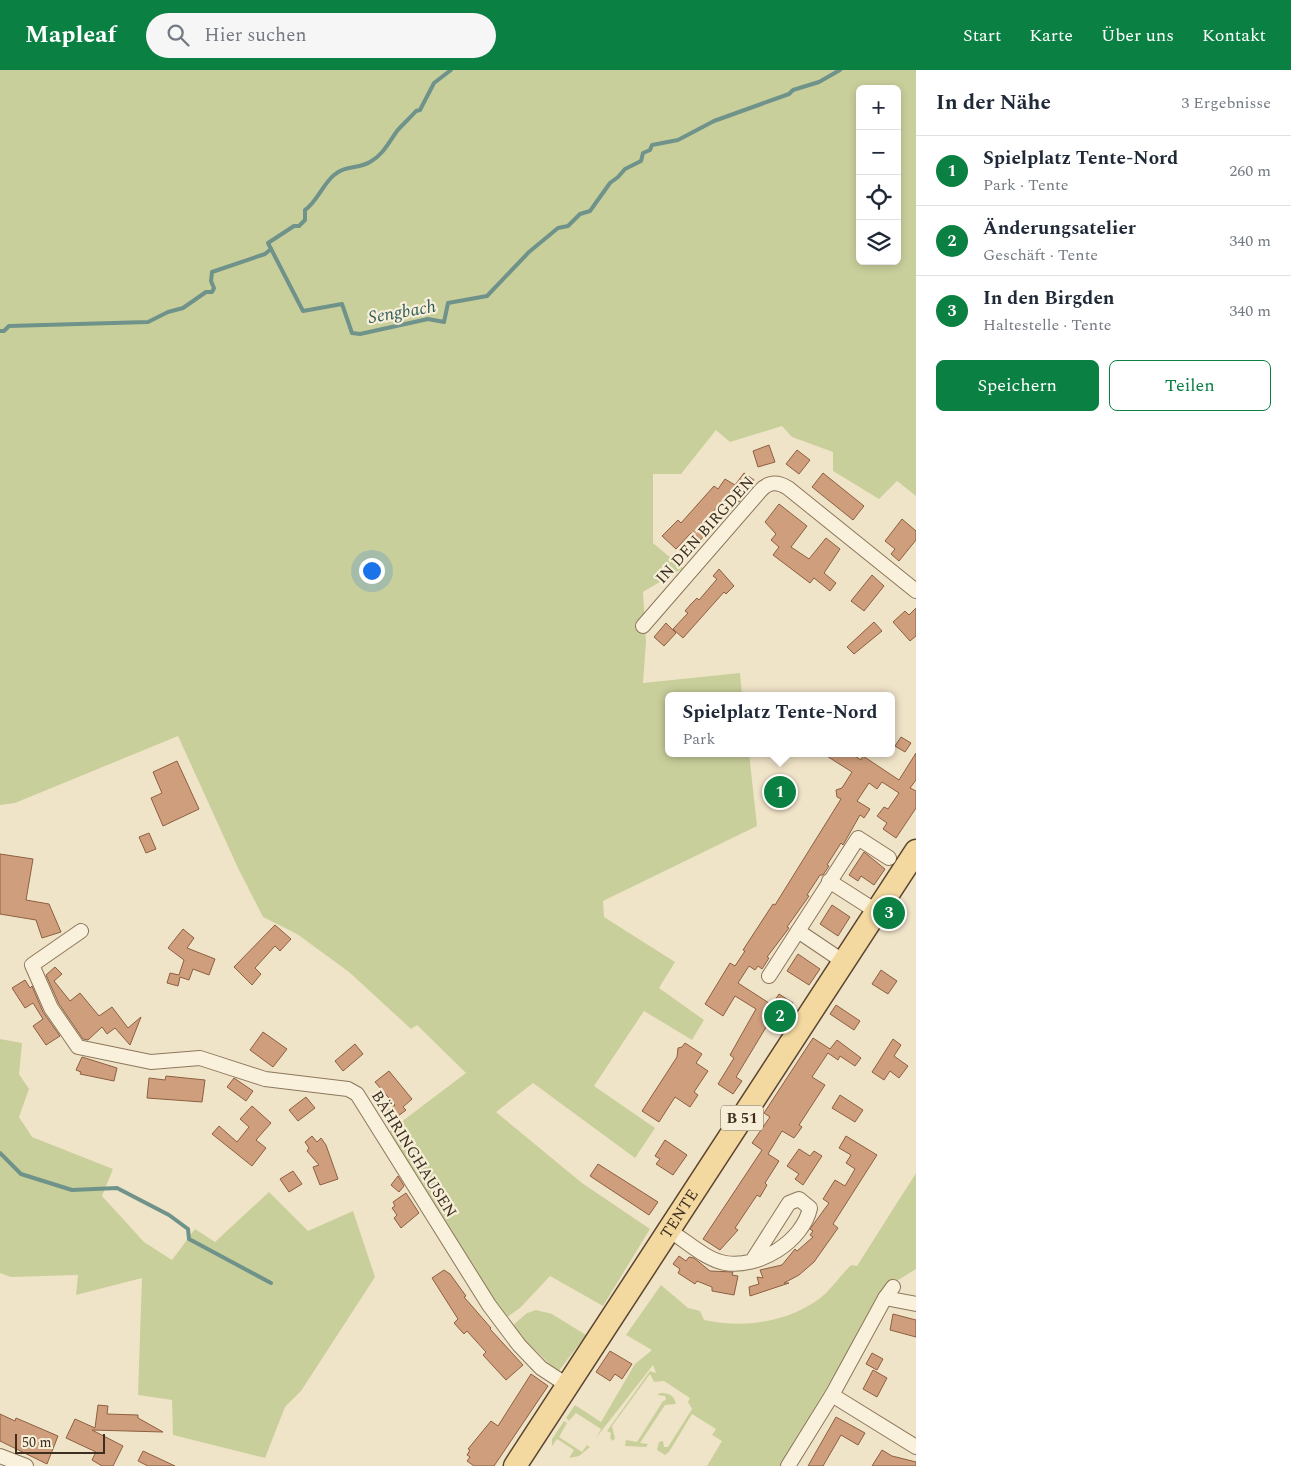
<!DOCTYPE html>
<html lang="de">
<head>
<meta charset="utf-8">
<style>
	body { margin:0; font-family:Spectral,serif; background:#f6f6f7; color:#1f2937 }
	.controls { position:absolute; right:15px; top:15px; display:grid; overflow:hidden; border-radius:8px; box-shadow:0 2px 8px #0003 }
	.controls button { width:45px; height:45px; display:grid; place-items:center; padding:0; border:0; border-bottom:1px solid #e0e1e3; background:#fff; color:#1f2937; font:25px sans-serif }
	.scale { position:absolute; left:15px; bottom:12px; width:90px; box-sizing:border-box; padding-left:5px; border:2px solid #3d2e20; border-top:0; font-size:14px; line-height:18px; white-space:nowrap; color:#3d2e20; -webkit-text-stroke:4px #f7eed8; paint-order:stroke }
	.you { position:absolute; left:371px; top:500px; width:18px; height:18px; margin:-12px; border:4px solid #fff; border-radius:50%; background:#1a73e8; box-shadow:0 0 0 8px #1a73e833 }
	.badge { display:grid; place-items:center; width:32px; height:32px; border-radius:50%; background:#0b8043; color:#fff; font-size:16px; font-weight:700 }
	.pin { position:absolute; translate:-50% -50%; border:2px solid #fff; box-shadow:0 1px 5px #0006 }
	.popup { position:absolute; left:665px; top:622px; width:230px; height:65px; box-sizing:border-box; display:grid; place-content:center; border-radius:8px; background:#fff; filter:drop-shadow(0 1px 4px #0005); font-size:16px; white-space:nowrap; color:#747a83 }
	.popup b { font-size:19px; color:#1f2937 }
	.popup::after { content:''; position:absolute; left:50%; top:100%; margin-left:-10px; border:10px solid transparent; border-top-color:#fff }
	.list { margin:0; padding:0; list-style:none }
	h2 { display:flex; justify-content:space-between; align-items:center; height:65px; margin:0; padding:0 20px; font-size:21px }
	h2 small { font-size:16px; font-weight:400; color:#747a83 }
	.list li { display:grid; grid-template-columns:32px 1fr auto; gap:15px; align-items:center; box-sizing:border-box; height:70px; padding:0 20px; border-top:1px solid #e0e1e3 }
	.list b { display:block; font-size:19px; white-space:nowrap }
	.list p { margin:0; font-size:16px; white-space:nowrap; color:#747a83 }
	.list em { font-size:16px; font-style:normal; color:#747a83 }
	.actions { display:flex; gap:10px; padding:15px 20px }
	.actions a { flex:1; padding:11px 0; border:1px solid #0b8043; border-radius:8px; text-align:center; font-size:18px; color:#0b8043 }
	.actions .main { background:#0b8043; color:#fff }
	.icon { flex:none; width:28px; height:28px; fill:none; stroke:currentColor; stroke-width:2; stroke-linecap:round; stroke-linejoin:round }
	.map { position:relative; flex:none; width:916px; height:1396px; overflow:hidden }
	header { display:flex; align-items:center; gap:30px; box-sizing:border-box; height:70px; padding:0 25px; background:#0b8043; color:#fff }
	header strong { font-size:24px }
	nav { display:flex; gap:28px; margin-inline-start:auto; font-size:18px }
	.search { width:350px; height:45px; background:#f6f6f7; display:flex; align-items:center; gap:12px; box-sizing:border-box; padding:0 18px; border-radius:28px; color:#747a83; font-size:19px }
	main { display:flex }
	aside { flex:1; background:#fff }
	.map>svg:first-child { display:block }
	.green { fill:#c9cf9b; fill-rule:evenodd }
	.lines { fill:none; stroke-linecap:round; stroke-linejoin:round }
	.stream { stroke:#6f938a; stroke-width:4 }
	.building { fill:#cf9f7d; stroke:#8d5f41 }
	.street-casing { stroke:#8d765c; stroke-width:16 }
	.primary-casing { stroke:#5b4430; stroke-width:25 }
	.street { stroke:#faf1dc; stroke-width:14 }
	.primary { stroke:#f3d9a0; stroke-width:22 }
	.labels { text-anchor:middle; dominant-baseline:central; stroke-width:4.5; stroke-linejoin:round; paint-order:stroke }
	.shield { fill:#f7eed8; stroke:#756857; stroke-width:1 }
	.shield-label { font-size:15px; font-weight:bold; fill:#3d2e20 }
	.street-label { font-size:16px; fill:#3d2e20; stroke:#f7eed8 }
	.water-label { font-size:18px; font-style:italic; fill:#2f5d5a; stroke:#f7eed8 }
</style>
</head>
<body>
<header>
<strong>Mapleaf</strong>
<div class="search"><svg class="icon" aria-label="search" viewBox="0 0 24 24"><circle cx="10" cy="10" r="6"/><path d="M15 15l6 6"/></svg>Hier suchen</div>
<nav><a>Start</a><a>Karte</a><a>Über uns</a><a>Kontakt</a></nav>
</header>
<main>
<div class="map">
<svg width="916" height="1396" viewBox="0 0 916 1396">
	<rect width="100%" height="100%" fill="#f0e4c8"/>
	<g class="green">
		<path d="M0,0H916V426L897,411L879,429L833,401V382L792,367L782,356L730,372L716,360L681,404H653V473L683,498L643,522L646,572L643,613L740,603L742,626H669V683H749L757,756L603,831L604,847L675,892L659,918L704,950L692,970L644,941L594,1016L655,1058L635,1088L533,1013L496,1042L582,1113L650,1159L603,1236L550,1206L520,1238L506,1248L464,1191L423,1114L388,1062L466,1003L417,955L411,959L349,902L297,864L263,847L238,798L178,666L15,733L0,735ZM860,19H897V191H860Z"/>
		<path d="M0,969L22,973L19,1004L29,1019L19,1047L32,1067L113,1099L102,1126L144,1172L172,1190L195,1159L215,1172L269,1122L308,1161L353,1141L375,1207L301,1321L285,1337L265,1388L173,1365L172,1330L138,1325L142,1208L76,1225L78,1205L11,1207L0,1203Z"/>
		<path d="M916,1103V1199L895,1212L878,1232L780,1396H707L722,1371L712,1365L716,1359L692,1344L669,1382L665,1385L657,1380L659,1372L663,1371L664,1377H668L692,1339L688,1332L690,1328L664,1311L654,1312L650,1304L612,1356L615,1368L613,1371L610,1368L611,1363L607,1361L650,1301L656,1303L653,1295L596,1368L601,1359L576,1343L569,1351L566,1348L575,1335L601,1352L635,1294L652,1280L626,1265L661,1215L688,1238L700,1241L704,1250C744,1259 793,1252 825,1224C834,1215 842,1204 851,1195L857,1196Z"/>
		<path d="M536,1240L552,1244L586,1265L558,1302L511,1257L527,1243Z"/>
		<path d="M660,1323C669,1323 674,1325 676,1334L665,1335L640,1373L648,1374L646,1377L625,1376L626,1370L637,1372L663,1331L666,1330L665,1326L657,1325Z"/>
		<path d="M564,1351L567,1353L559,1367L582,1382L587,1375L590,1377L579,1386L569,1388L574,1380L557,1369L552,1376V1369Z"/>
	</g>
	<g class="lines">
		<g class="stream">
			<path d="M451,0L434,13L420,40L416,41C410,48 403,54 397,61C389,72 383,85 370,92C359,99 345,95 334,105C323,114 317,132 305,140V150L299,156H294L268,173L303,241L342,234L352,263L360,264L428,249L444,252L448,233L487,226L529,182L558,158L568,156L580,144L590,141L610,113L618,107L625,99L641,91L643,83L650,80L652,75L678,70L714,51L789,24L793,20L819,12L840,0"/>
			<path d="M0,261H4L9,256L148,252L168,242L183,238L206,222H212L214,218L211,211L212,202L265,184L271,179"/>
			<path d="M0,1083L21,1104L72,1120L117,1118L169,1145L188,1159L189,1169L271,1213"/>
		</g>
	</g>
	<g class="building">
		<path d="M769,375L775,392L758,397L753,381Z"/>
		<path d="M797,380L810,390L799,404L786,394Z"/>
		<path d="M744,403L754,410L739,432L731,426L724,436L721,433L703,453L711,460L699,471L691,463L676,479L662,466L678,450L681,453L714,416L718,419L725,409L735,415Z"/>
		<path d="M823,403L864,436L853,450L812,417Z"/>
		<path d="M779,434L807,456L791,477L809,489L826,468L840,479L824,503L836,513L830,521L814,508L810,513L773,485L779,477L771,470L776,464L765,452Z"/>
		<path d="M902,449L916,461V470L899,491L891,484L895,479L885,471Z"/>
		<path d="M719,499L734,516L726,524L724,522L683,568L673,559L688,543L685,541L691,534L697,528L699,530L717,509L713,506Z"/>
		<path d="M872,505L884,516L864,541L851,531Z"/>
		<path d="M916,538V566L910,571L893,552L905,541L909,545Z"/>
		<path d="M874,552L882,561L854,584L847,577Z"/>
		<path d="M666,553L676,563L664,576L654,567Z"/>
		<path d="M901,667L911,673L905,682L895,676Z"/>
		<path d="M822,683H850L861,690L863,686L899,710L916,683V710L910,718L916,721V738L896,768L883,759L887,753L877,746L884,737L888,739L899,723L882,712L877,719L869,713L857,731L870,739L864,748L860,745L843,775L841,773L827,795L829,796L823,805H820L807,825L809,826L787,857L789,858L767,887L769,888L762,899L758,896L755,900L749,896L738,913L772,935L779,924L793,933L779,954L771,949L736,1007L742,1011L733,1024L718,1014L734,988L730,985L756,939L735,926L723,946L705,934L730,893L735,896L745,881L743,880L773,834L775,835L841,729L837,727L836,720L842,718L852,702Z"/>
		<path d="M177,691L199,739L163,756L151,728L162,723L153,702Z"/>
		<path d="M149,763L156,779L146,783L139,767Z"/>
		<path d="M864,782L885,799L874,815L861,806L858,811L849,805Z"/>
		<path d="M0,784L33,789L26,830L49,834L61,862L42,868L36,850L0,844Z"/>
		<path d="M832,835L850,847L838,866L820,854Z"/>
		<path d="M275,855L291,869L280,881L275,876L255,898L261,904L252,915L234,897Z"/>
		<path d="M183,859L194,868L187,878L215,889L209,905L193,899L189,910L180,907L178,916L167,913L170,903L179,905L184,890L168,878Z"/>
		<path d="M798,884L820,899L809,915L787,901Z"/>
		<path d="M55,897L62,904L54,911L70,931L80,923L99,946L112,937L128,958L141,947L130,975L115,958L107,964L102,957L88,970L83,969L59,934L46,905Z"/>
		<path d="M881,900L897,911L888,924L872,914Z"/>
		<path d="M25,910L30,918L32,916L43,942L60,966L46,975L33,956L43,949L33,933L25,938L12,918Z"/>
		<path d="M836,935L860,951L854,960L830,944Z"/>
		<path d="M263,962L287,979L273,997L250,980Z"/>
		<path d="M813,968L830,979L837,970L861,988L855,996L840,986L838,990L828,983L812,1007L825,1015L799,1055L802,1057L794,1068L782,1061L768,1084L779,1091L765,1113L767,1115L760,1127L757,1125L735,1158L738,1160L720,1180L703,1169L762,1080L752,1073L770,1047L764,1043Z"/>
		<path d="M893,969L901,975L894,986L908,996L899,1008L890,1001L884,1010L872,1002Z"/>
		<path d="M685,973L702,984L696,993L708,1001L694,1022L698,1025L690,1037L675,1027L659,1052L642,1041L677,987L678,978L682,977Z"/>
		<path d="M355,974L363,984L343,1001L335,991Z"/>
		<path d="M82,987L117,998L114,1011L80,1004L81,1002L76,1000Z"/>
		<path d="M389,1001L412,1029L403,1037L406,1040L393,1050L386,1042L395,1035L375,1012Z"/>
		<path d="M166,1006L205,1010L202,1032L147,1028L149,1008L165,1010Z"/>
		<path d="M234,1008L253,1021L246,1031L227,1017Z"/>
		<path d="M840,1025L863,1040L855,1052L832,1038Z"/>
		<path d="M306,1027L315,1038L298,1051L289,1040Z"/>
		<path d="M252,1036L271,1053L256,1070L266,1078L252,1096L212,1064L219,1056L237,1072L249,1057L240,1049Z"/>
		<path d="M312,1066L317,1072L321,1068L326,1075L338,1109L320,1115L313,1097L319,1095L307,1081L309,1078L305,1072Z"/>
		<path d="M846,1066L877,1085L833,1154L838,1158L814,1192L799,1205L784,1213H789L750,1226L749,1217L759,1214L757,1207L763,1208L760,1200L782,1195L795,1179L797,1181L813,1167L810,1165L813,1161L810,1159L829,1133L823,1129L835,1110L845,1116L855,1099L846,1093L851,1085L839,1078Z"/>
		<path d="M665,1070L687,1085L673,1105L656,1094L660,1089L655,1086Z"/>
		<path d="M799,1079L810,1086L814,1081L822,1086L803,1115L795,1109L799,1104L787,1096Z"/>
		<path d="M598,1094L658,1132L649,1145L590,1106Z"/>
		<path d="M293,1101L302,1114L289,1122L280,1109Z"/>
		<path d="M398,1106L404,1116L399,1122L391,1115Z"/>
		<path d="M406,1123L419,1143L401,1158L394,1148L397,1145L392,1138L395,1136L393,1132Z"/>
		<path d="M679,1186L686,1191L689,1187L694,1188L710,1201L733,1202L732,1205L738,1206L734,1225L712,1221V1217L697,1211L695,1214L678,1203L680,1199L673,1194Z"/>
		<path d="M444,1200L450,1204L466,1226L464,1227L491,1258L490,1259L523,1295L506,1310L483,1285L486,1282L467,1261L464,1264L454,1253L458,1249L432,1208Z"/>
		<path d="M893,1244L916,1250V1267L890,1260Z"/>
		<path d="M610,1281L632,1294L622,1309L615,1304L610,1311L596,1302Z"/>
		<path d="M872,1283L883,1289L877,1300L866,1294Z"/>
		<path d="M873,1300L887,1308L877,1327L863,1319Z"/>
		<path d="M531,1304L548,1316L494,1396H474L467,1391L470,1387L467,1385L470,1380L468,1379L491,1351L498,1356Z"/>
		<path d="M98,1335L108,1336L107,1344L138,1345V1348L163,1362L92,1360L123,1376L113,1396H102L92,1390L96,1382L66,1368L75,1349L95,1358Z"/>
		<path d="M0,1344L15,1351L16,1348L58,1366L47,1394L0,1371Z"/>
		<path d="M836,1347L865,1363L858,1375L841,1365L823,1396H808Z"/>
		<path d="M882,1380L892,1386L916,1392V1396H872Z"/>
		<path d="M143,1381L175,1396H148L138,1391Z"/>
	</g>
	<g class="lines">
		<g class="street-casing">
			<g id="street">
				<path d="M643,556L761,420C770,411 778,412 788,418L916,521"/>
				<path d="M829,811L876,841"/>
				<path d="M81,861L32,895L51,938L78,977L151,992L200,988L265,1009L348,1019L357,1024L489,1235L519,1275L541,1298L567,1315"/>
				<path d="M798,861L844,892"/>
				<path d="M769,906L858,768L889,788"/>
				<path d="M668,1160C686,1170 704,1189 725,1193C759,1199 803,1171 810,1138L799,1129L789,1133L752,1191"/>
				<path d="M893,1217L885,1228L916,1234"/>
				<path d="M832,1325L916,1377"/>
				<path d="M0,1386L26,1396"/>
				<path d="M788,1396L832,1325L885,1228"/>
			</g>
		</g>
		<g class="primary-casing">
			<g id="primary">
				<path id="s1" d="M515,1396L916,781"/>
			</g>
		</g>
		<use href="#street" class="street"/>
		<use href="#primary" class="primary"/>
	</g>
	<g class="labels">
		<rect class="shield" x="721" y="1035.5" width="42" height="25" rx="4"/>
		<g class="shield-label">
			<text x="742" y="1048">B 51</text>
		</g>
		<g class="street-label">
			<text transform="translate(705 460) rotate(-48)">IN DEN BIRGDEN</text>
			<text transform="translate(414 1084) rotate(58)">BÄHRINGHAUSEN</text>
			<text stroke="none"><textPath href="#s1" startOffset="301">TENTE</textPath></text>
		</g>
		<g class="water-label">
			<text transform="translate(402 242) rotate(-10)">Sengbach</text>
		</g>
	</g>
</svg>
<div class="controls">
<button>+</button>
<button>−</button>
<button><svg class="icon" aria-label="locate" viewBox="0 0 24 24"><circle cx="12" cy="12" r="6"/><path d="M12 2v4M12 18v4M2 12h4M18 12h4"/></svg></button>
<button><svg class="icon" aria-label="layers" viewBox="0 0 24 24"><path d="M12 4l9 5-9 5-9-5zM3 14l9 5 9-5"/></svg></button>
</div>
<div class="scale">50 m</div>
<div class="you"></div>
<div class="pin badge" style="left:780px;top:722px">1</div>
<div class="popup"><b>Spielplatz Tente-Nord</b>Park</div>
<div class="pin badge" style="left:780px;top:946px">2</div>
<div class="pin badge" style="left:889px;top:843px">3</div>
</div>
<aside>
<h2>In der Nähe<small>3 Ergebnisse</small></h2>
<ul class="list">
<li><span class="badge">1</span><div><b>Spielplatz Tente-Nord</b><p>Park · Tente</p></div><em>260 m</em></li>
<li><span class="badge">2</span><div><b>Änderungsatelier</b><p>Geschäft · Tente</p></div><em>340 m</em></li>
<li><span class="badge">3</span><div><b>In den Birgden</b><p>Haltestelle · Tente</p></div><em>340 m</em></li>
</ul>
<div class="actions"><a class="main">Speichern</a><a>Teilen</a></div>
</aside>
</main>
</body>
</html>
